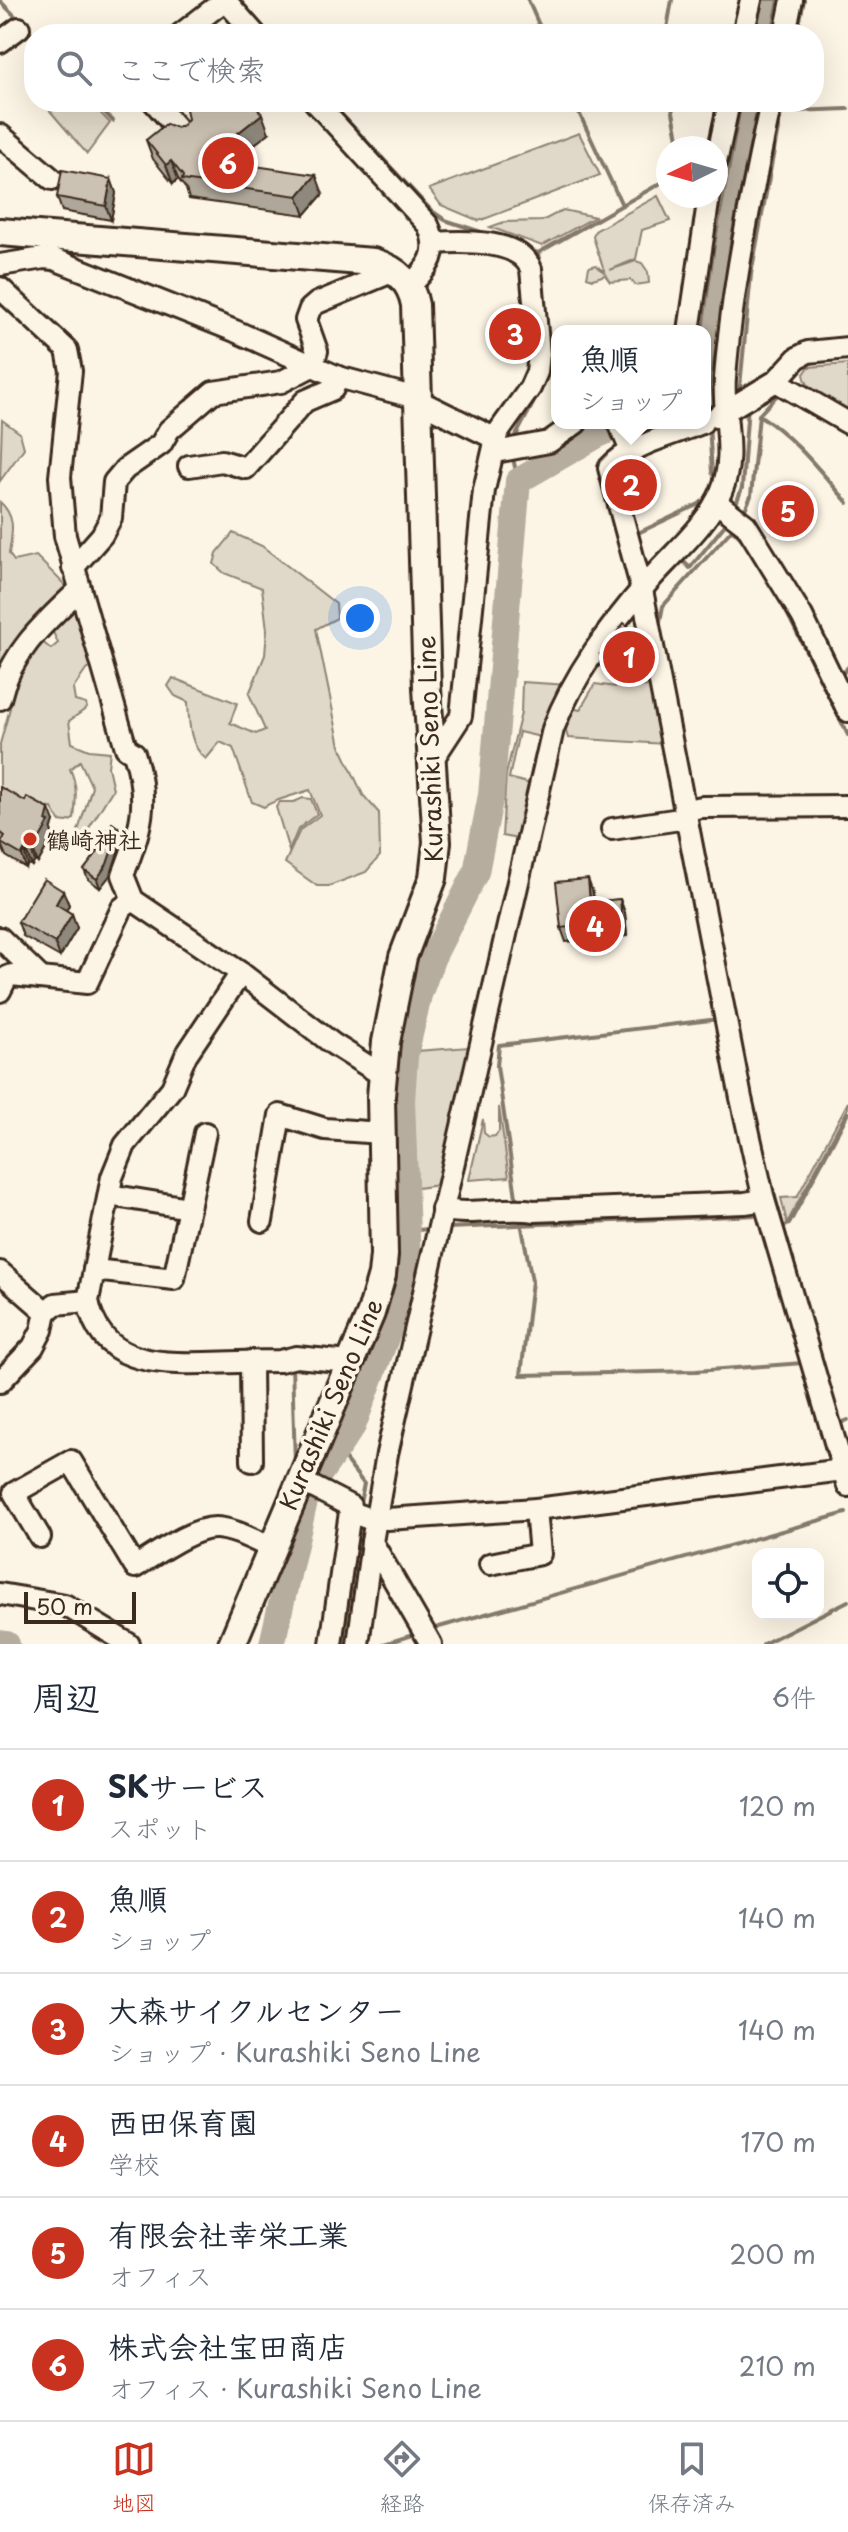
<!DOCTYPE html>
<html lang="ja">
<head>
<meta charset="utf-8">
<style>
	body { margin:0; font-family:"Playpen Sans","Klee One",sans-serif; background:#f2f2f3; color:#1f2937 }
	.controls { position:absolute; right:24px; bottom:24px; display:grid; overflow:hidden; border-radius:16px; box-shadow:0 8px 32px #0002 }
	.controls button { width:72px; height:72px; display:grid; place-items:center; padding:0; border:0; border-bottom:2px solid #e0e1e3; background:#fff; color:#1f2937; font:40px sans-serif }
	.compass { position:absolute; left:656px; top:136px; width:72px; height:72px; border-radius:50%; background:#fff; box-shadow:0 8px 32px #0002; rotate:265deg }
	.scale { position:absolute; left:24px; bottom:20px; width:112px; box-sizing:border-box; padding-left:8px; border:4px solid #3b2a1e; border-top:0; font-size:22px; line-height:28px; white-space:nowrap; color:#3b2a1e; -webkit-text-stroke:6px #fcf5e5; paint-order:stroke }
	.you { position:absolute; left:360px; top:618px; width:28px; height:28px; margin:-20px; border:6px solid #fff; border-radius:50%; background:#1a73e8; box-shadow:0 0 0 12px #1a73e833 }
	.badge { display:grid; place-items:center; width:52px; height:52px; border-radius:50%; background:#c8321e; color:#fff; font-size:26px; font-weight:700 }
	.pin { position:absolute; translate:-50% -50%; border:4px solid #fff; box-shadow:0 2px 8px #0006 }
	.popup { position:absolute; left:551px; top:325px; width:160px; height:104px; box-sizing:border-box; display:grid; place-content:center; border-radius:16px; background:#fff; filter:drop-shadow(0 2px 6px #0005); font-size:26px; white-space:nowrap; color:#747a83 }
	.popup b { font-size:30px; color:#1f2937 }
	.popup::after { content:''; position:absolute; left:50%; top:100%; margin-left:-16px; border:16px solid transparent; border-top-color:#fff }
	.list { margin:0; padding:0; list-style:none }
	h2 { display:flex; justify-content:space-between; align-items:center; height:104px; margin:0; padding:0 32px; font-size:34px }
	h2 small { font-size:26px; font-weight:400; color:#747a83 }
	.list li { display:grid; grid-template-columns:52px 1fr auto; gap:24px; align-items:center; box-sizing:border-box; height:112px; padding:0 32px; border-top:2px solid #e0e1e3 }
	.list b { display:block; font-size:30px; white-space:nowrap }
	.list p { margin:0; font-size:26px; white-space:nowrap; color:#747a83 }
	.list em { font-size:26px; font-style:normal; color:#747a83 }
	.icon { flex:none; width:44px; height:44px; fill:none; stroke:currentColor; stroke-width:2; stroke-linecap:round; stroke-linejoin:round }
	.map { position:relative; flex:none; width:848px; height:1644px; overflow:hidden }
	.search { position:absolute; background:#fff; box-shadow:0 8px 32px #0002; left:24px; right:24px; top:24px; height:88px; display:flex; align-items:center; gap:20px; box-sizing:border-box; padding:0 28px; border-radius:32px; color:#747a83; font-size:30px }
	.sheet { height:776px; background:#fff }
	nav { display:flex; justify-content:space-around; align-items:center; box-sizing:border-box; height:112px; border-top:2px solid #e0e1e3; background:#fff; font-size:22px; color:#747a83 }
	nav a { display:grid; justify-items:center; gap:4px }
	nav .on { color:#c8321e }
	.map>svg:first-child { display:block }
	.green { fill:#e0d8c8; stroke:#8e8173; stroke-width:2 }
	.water { fill:#b7ad9e; stroke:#85796b; stroke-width:2 }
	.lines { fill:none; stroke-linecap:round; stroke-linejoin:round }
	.stream { stroke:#85796b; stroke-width:4 }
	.river { stroke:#b7ad9e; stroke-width:26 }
	.minor-casing { stroke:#3b2a1e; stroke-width:26 }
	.major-casing { stroke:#3b2a1e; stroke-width:32 }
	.minor { stroke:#fcf5e5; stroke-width:20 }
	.major { stroke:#fcf5e5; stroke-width:26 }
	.wall { fill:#afa79a; stroke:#3b2a1e; stroke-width:2 }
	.shaded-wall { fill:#8f887d; stroke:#3b2a1e; stroke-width:2 }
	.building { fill:#ccc2b3; stroke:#3b2a1e; stroke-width:2 }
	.poi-dot { fill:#c8321e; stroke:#fcf5e5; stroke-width:3 }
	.labels { text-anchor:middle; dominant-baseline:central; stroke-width:7; stroke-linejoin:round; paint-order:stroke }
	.street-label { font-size:24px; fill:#3b2a1e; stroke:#fcf5e5 }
	.poi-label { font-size:24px; font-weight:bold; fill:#3b2a1e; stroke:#fcf5e5; text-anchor:start }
</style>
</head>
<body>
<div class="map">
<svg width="848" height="1644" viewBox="0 0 848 1644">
	<rect width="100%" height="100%" fill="#fcf5e5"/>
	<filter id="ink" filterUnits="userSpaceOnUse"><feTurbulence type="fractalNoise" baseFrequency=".0125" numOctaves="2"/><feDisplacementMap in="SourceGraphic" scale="16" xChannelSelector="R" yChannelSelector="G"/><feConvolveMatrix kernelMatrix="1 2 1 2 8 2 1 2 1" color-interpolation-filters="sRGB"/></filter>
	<g filter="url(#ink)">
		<g class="green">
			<path d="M63,102H90L110,123L87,154L50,111Z"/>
			<path d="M736,102H741L716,229L700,331H696L710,237Z"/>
			<path d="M759,102H764L713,407L708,406L733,235Z"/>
			<path d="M579,133L600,175L479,221L441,205L429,189Z"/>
			<path d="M658,196L670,221L642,230L636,259L610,270L636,261L642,263L648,272L649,283L636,285L630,280L610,282L605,275L593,279L587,277L589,267L596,265L605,273L593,237L595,231Z"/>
			<path d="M563,210L595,217L542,246L490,227L504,222L542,221Z"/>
			<path d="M848,364V410C833,401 806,393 804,374L809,367Z"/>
			<path d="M2,420L20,433L24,448L0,481Z"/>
			<path d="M0,502C17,517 12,534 9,554L14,561L36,556L67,587L0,679Z"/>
			<path d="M233,533L262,546L336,604L337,618L316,629L340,746L363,795L379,813L380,856L366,872L329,886H317L285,863L300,830L320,815L310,790C296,795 275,799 264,807L252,802L233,748L220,742L206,759C189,746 189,722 188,702L175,696L168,686L173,678L237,703L230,723L256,734L265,730L249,694L265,655L267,630L262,588L224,573L214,564L217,553Z"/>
			<path d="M69,609L80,612L97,665L86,670L73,689L75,701L86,704L87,708L69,721L72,743L89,750L110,752L108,767L113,789L84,836L77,834L92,787L80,761L70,769C78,786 76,800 74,819L67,822L59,821L52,808C37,812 25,807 16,795L3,796L0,801V744L10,708L12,680L41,641L51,649L58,643L52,630Z"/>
			<path d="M522,682L568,685L545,738L519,732L509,778L534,785L518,839L502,836L506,774L521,713Z"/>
			<path d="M595,684L616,687L654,686L665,744L568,738L565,728L572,708L580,710Z"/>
			<path d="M303,798L311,799L317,814L298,829L289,851L276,807L280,802H294Z"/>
			<path d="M469,1047L438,1185L417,1188L413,1099L417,1051Z"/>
			<path d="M848,1102V1108L787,1223L781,1198L797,1197Z"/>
			<path d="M499,1107L509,1177L469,1180L483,1119L484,1133L489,1137L495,1136L499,1131Z"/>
			<path d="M359,1524L364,1529L356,1644H344Z"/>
		</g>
		<g class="water">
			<path d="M762,0H778L771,34H755Z"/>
			<path d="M742,102H758L731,237L707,406H705L703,331L715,245Z"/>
		</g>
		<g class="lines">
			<g class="stream">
				<path d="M239,0L269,34"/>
				<path d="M528,0L543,34"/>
				<path d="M0,1L19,20"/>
				<path d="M25,27L34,36"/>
				<path d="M666,34L672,0"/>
				<path d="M797,34L804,0"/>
				<path d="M95,102L113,121"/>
				<path d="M330,102L432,211L445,220L487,234"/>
				<path d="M574,102L622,205"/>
				<path d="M671,102L680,148"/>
				<path d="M794,111L848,109"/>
				<path d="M518,244L538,253L540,266"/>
				<path d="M538,253L668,179"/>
				<path d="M791,381L803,366L818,360"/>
				<path d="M739,396L751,274L783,102"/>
				<path d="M705,406L708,416"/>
				<path d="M759,415C795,438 820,471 848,503"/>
				<path d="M709,425L712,473L718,481"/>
				<path d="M513,441L543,385L544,379"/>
				<path d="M513,458L518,481"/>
				<path d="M734,509L742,488L748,405"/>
				<path d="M743,514L751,496L759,415L782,390"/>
				<path d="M733,530L745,542"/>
				<path d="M681,559L690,568L728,521"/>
				<path d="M645,562L638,533L699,504L710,495"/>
				<path d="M781,601L848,735"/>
				<path d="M659,627L663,606L736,525"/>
				<path d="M844,672L848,667"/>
				<path d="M679,730L694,803"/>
				<path d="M697,816L737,1027"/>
				<path d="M765,1161L808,1314"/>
				<path d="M517,1204L497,1066L499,1045L719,1019"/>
				<path d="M520,1217L532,1281L521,1375L696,1371L803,1363"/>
				<path d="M783,1227L789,1224L848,1113"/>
				<path d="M447,1228L757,1215"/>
				<path d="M407,1231L429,1229L430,1226"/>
				<path d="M810,1323L844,1437"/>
				<path d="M292,1364L295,1463"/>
				<path d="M840,1423L848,1420"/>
				<path d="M337,1449L364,1484L359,1507"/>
				<path d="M432,1629L846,1513"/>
				<path d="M384,1644L416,1634"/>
				<path d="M763,1644L848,1601"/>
			</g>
			<g class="river">
				<path d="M0,1643L7,1644"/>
				<path d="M272,1644L307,1492L353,1426L399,1303L408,1262L402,1101L405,1056L419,995L432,959L476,872L491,795L518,481L598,435L625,423"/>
			</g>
			<g class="minor-casing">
				<g id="minor">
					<path d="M225,0L255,34"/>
					<path d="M181,34L225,0"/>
					<path d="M743,34L751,0"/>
					<path d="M785,34L792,0"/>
					<path d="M0,42L19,28"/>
					<path d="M154,102L182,134"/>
					<path d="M315,102L428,225C441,253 429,266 410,286"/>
					<path d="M0,135L52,179"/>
					<path d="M716,163L729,102"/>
					<path d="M0,265L44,258L54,259L235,331L338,377L409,396L496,439"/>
					<path d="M0,288L67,350L71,371L60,477L65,536L126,748L134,753C150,803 141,828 123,875L133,900L241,973L333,1044L382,1075"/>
					<path d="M689,331L709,196"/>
					<path d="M776,381L848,423"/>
					<path d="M716,417L776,381L797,358L808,352L848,348"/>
					<path d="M619,423L631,451"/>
					<path d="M702,423C675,434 627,446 609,468L642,590L741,1098L764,1200L848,1486"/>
					<path d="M495,452L549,442L576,423"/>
					<path d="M189,466L222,461L246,468L305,401L333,389L338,377"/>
					<path d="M716,502L746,525L802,616L848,711"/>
					<path d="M73,568L102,535L111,518L114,482L125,469L161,444L169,430L213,392L281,382L312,366L317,351L306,320L310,309L317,303L394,271"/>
					<path d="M0,699C10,653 46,621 79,590"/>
					<path d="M431,762L461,716L484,490L497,434L530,388L537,372L539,354L531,269C520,239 461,241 435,243"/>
					<path d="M685,810L702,807L848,806"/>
					<path d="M612,829L687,818"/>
					<path d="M0,938L41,978"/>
					<path d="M241,973L186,1055L172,1088L125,1145L112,1177L88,1301C100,1363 154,1364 205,1363C230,1362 255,1361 280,1361L296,1357L350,1362"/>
					<path d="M0,991L7,977L12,975L87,983L122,908L133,900"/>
					<path d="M109,1195L189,1208"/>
					<path d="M442,1209C472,1217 503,1206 534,1211L745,1203L764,1200"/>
					<path d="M262,1221L280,1115L325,1129L381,1133"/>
					<path d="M94,1270L174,1279L205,1133"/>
					<path d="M0,1272L46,1312"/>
					<path d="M251,1361L252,1461"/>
					<path d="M0,1382L33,1347L42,1330L46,1312L55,1304L88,1301"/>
					<path d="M299,1480L350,1506V1512L367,1518L387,1519L536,1509L843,1470"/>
					<path d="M40,1537L14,1493L71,1461L135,1567C155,1555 193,1527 216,1528C235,1529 253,1540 270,1547"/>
					<path d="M490,1564L540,1554L536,1509"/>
					<path d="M0,1594L65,1605L129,1644"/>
					<path d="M331,1644L350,1512"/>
					<path d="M358,1644L372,1542"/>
					<path d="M431,1644L372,1542L387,1454L553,729C574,674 610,626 648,582C672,554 706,527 721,492C737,456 722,415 725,378C732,285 752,193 771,102"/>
				</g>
			</g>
			<g class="major-casing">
				<path id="major" d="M0,232L373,262C396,269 411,281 415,305L427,688L437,842L433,878L403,957L386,1042L381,1096L384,1255L382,1275L371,1313L232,1644"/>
			</g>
			<use href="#minor" class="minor"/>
			<use href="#major" class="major"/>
		</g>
		<g class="wall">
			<path d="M183,125L269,133L247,150L250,159L244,164L323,194L305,215L189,199L186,189L178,179L173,184L153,159L146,140Z"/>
			<path d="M111,179L116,193L111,220L62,211L57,197Z"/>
			<path d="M523,323L525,346L504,348L500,338Z"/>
			<path d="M636,468L644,498L631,501L628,491Z"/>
			<path d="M801,501L805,511L781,528L770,511L766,502Z"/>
			<path d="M640,645L645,671L637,681L629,674L623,682L606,668L600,654Z"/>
			<path d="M0,787L54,822L51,830L53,835L38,863L35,861L32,866L28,864L26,868L6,856L0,842Z"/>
			<path d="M123,837L111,874L100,888L88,879L84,870L97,853L95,848Z"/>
			<path d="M63,891L69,905L66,910L72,914L77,928L60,957L23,936L18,922Z"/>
			<path d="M593,893L594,902L620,899L625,913L627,936L566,942L561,928Z"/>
		</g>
		<g class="shaded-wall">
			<path d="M262,114L269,133L247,150L250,159L244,164L249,183L223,156L238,133Z"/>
			<path d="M171,161L178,179L173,184L166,165Z"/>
			<path d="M316,175L323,194L305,215L298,196Z"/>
			<path d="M111,179L116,193L111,220L106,206Z"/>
			<path d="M520,313L523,323L525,346L522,337Z"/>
			<path d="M801,501L805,511L781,528L778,518Z"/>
			<path d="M634,631L640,645L645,671L637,681L632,666Z"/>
			<path d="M624,660L629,674L623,682L618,668Z"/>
			<path d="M49,809L54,822L51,830L53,835L38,863L33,850Z"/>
			<path d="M119,828L123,837L111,874L100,888L97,879Z"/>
			<path d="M30,848L35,861L32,866L27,854Z"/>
			<path d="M24,851L28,864L26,868L22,855Z"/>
			<path d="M588,879L593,893L596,916L590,902Z"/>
			<path d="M63,891L69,905L61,918L56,904Z"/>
			<path d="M620,899L625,913L627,936L622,921Z"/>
			<path d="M72,914L77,928L60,957L55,943Z"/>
		</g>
		<g class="building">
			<path d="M195,102H252L262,114L238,133L243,140L223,156L243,161L242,164L316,175L298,196L182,180L183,176L171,161L166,165L146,140L166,124L177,128L183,125L188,119L186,109Z"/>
			<path d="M62,170L111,179L106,206L57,197Z"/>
			<path d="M520,313L522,337L500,338L499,314Z"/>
			<path d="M633,458L640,488L628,491L621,461Z"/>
			<path d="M790,485L801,501L778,518L766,502Z"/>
			<path d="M624,623L634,631L639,657L632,666L624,660L618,668L600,654Z"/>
			<path d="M0,787L25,801L27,797L49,809L46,821L49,822L33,850L30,848L27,854L24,851L22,855L1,843L5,836L0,832Z"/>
			<path d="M112,823L119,828L107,864L97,879L84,870L99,850L95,848Z"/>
			<path d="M44,879L63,891L56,904L72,914L55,943L18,922Z"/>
			<path d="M588,879L590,902L620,899L622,921L561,928L556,882Z"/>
		</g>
	</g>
	<circle class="poi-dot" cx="30" cy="839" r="8"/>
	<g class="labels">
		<g class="street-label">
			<text transform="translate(429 749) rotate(-92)">Kurashiki Seno Line</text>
			<text transform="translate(330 1404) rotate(-67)">Kurashiki Seno Line</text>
		</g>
		<g class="poi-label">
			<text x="46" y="839">鶴崎神社</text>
		</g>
	</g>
</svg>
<div class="controls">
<button><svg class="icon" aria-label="locate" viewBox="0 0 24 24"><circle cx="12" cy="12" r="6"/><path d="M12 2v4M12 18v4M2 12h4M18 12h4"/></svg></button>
</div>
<svg class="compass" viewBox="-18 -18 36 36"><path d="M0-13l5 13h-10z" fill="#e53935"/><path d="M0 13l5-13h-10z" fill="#747a83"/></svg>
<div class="scale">50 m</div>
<div class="you"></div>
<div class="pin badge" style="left:629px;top:657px">1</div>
<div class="pin badge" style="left:631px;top:485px">2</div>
<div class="popup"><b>魚順</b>ショップ</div>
<div class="pin badge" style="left:515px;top:334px">3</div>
<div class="pin badge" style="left:595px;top:926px">4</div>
<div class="pin badge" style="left:788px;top:511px">5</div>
<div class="pin badge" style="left:228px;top:163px">6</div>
<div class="search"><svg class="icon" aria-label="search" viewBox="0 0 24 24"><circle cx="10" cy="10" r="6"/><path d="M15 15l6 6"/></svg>ここで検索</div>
</div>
<section class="sheet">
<h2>周辺<small>6件</small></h2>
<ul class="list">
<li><span class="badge">1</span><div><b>SKサービス</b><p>スポット</p></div><em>120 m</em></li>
<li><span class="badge">2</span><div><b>魚順</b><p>ショップ</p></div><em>140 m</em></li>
<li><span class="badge">3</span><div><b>大森サイクルセンター</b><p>ショップ · Kurashiki Seno Line</p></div><em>140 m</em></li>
<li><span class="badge">4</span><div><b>西田保育園</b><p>学校</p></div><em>170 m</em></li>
<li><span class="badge">5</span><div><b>有限会社幸栄工業</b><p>オフィス</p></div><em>200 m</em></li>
<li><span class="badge">6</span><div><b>株式会社宝田商店</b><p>オフィス · Kurashiki Seno Line</p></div><em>210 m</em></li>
</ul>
</section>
<nav>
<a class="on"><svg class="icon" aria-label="map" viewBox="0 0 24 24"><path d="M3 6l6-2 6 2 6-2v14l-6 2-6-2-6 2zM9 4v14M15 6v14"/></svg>地図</a>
<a><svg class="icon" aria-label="directions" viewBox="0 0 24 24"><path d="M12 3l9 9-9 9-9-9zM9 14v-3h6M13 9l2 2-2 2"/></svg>経路</a>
<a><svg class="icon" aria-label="saved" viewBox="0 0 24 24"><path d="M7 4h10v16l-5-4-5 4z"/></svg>保存済み</a>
</nav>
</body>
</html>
